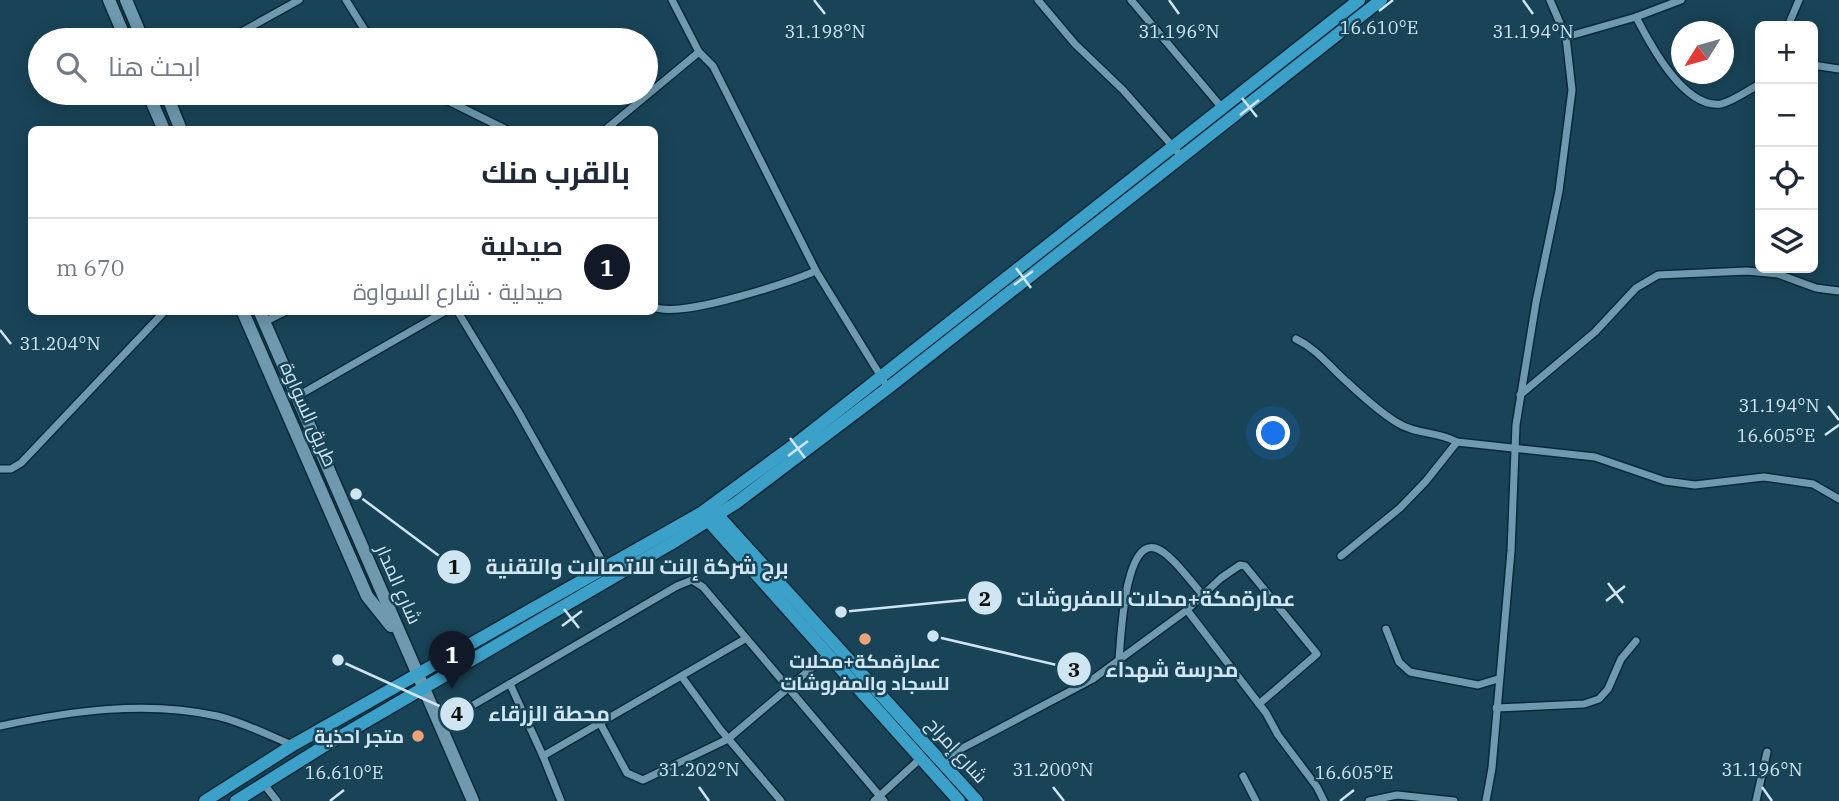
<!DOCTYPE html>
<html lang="ar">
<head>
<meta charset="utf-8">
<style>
	body { margin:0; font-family:"IBM Plex Serif",Cairo,serif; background:#f2f2f3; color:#1f2937; direction:rtl }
	.controls { position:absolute; right:21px; top:21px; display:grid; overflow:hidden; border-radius:10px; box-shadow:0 4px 18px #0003 }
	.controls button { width:63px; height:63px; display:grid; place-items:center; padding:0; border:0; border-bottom:2px solid #e0e1e3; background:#fff; color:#1f2937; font:35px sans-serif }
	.compass { position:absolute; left:1671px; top:21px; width:63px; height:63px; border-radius:50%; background:#fff; box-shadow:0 4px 18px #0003; rotate:233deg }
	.you { position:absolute; left:1274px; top:434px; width:24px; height:24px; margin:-18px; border:5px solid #fff; border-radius:50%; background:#1a73e8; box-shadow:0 0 0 10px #1a73e833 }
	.badge { display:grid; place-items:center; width:46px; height:46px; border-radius:50%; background:#111827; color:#fff; font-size:23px; font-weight:700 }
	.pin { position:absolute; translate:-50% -58px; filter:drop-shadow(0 2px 4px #0008) }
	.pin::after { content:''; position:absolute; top:37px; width:24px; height:21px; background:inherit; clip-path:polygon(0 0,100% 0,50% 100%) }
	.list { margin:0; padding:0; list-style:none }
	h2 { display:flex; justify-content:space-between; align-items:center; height:91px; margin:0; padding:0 28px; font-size:30px }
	h2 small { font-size:23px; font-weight:400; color:#747a83 }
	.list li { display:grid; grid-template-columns:46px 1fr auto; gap:21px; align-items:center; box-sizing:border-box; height:98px; padding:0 28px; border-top:2px solid #e0e1e3 }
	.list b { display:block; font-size:26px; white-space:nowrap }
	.list p { margin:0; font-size:23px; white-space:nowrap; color:#747a83 }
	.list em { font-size:23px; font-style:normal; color:#747a83 }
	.icon { flex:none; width:38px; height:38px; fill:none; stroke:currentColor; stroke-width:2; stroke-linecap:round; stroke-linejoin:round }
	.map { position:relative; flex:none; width:1839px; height:801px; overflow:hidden; direction:ltr }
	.search { position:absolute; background:#fff; box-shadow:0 4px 18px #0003; left:28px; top:28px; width:630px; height:77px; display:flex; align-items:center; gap:18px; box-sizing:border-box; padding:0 24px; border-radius:38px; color:#747a83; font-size:26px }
	.panel { position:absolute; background:#fff; box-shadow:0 4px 18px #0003; left:28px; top:126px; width:630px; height:189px; border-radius:10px; direction:rtl }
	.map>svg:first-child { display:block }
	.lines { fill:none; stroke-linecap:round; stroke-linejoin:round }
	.street-casing { stroke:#082937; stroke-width:10 }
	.secondary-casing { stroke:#082937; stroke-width:15 }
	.primary-casing { stroke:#082937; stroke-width:15 }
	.street { stroke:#6e99af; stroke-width:7 }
	.secondary { stroke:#6e99af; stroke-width:12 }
	.primary { stroke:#3ca1c9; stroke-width:12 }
	.ticks { fill:none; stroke:#cfe5f1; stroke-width:2.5 }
	.poi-dot { fill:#efa377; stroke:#194457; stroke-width:2.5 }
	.labels { text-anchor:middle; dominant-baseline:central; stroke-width:5; stroke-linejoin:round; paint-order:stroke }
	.street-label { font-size:19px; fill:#cfe5f1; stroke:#194457 }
	.poi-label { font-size:19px; font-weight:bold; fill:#cfe5f1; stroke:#194457 }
	.ticks-label { font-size:18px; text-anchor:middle; fill:#cfe5f1; stroke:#194457; stroke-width:5; stroke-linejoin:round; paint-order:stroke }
	.leader { fill:none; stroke:#cfe5f1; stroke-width:2.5 }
	.callout-dot { fill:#cfe5f1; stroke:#194457; stroke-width:2.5 }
	.mark-label { font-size:21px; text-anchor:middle; font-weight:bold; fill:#111 }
	.callout-label { font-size:21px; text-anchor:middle; font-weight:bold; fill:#cfe5f1; stroke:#194457; stroke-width:5; stroke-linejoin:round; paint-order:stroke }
</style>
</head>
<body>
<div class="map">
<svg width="1839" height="801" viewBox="0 0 1839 801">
	<rect width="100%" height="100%" fill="#194457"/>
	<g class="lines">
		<g class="street-casing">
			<g id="street">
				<path d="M346,0L371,40"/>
				<path d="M672,0L699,52L713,66L816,271L888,388"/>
				<path d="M1038,0L1075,44L1123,90L1182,157"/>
				<path d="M1131,0L1223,109"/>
				<path d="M1636,17C1650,44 1684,109 1721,104C1734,101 1748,90 1760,84"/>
				<path d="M1788,26L1799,0"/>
				<path d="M1566,37L1636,17L1681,0"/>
				<path d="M227,40L299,0"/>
				<path d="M1813,65L1839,69"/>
				<path d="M432,93L507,130"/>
				<path d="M605,130L699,52"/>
				<path d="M654,307C680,319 787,283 816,271"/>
				<path d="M458,312L518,411L606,568"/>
				<path d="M264,322L284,312"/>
				<path d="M1296,339C1317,349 1329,366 1346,381C1361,395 1378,411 1396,422C1416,435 1438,431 1457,442"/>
				<path d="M1520,395L1595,332L1636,288L1658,275L1747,271L1778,274L1816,288L1839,291"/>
				<path d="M296,397L444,312"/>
				<path d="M0,469H11L21,463L164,312"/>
				<path d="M1341,556L1400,508L1426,481L1457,442L1595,457L1665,481L1695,485L1764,477L1813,484L1839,499"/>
				<path d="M1187,610L1266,713L1278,735L1317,787L1324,801"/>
				<path d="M1386,629L1399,662L1410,672L1478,685L1498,679"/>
				<path d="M1119,659C1121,639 1124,540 1155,548C1170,552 1191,582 1202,594"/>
				<path d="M682,677L720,729L781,801"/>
				<path d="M510,684L543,756L561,801"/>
				<path d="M1496,708L1584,704L1599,699L1608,689L1621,659L1636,641"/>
				<path d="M600,723L627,773L643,780L728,739L827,655"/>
				<path d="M439,725L677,586L692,580L703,587L884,801"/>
				<path d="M0,726C71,711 146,700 217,716C243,722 268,735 292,745"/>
				<path d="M543,756L745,639"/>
				<path d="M940,760L1093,679L1187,610L1221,578L1240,565L1245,566L1317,654L1259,704"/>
				<path d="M1243,776L1256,801"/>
				<path d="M263,783L277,801"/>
				<path d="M874,801L921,758"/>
				<path d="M1369,801L1397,795L1454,801"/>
				<path d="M1486,801L1492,768L1511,551L1516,425L1536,302L1559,191L1572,90L1566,37L1550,0"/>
				<path d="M1756,801L1767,752"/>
			</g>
		</g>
		<g class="secondary-casing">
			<g id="secondary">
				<path d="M109,0L126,40"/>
				<path d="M126,0L143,40"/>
				<path d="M148,93L164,130"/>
				<path d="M166,93L181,130"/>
				<path d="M243,312L367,596L391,626"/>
				<path d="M260,312L473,801"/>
			</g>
		</g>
		<g class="primary-casing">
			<g id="primary">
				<path d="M714,511L977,801"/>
				<path d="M704,516L959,801"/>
				<path d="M205,801L293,745L701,513L802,439L1359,0"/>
				<path d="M236,801L324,746L677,540L736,503L888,388L1381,0"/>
			</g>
		</g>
		<use href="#street" class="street"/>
		<use href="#secondary" class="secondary"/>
		<use href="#primary" class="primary"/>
	</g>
	<path class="ticks" d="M814,0L825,14M1169,0L1179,14M1523,0L1533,14M1379,11L1393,0M1242,98L1257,117M1240,115L1259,100M1016,268L1031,288M1014,285L1033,271M0,330L11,344M1828,406L1839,420M1825,435L1839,425M790,438L805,458M788,456L808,441M1608,583L1623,603M1606,601L1625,586M564,609L579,628M562,626L582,611M699,787L709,801M1053,787L1064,801M1762,787L1772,801M330,801L344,790M1340,801L1354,790"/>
	<g class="poi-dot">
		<circle cx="865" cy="639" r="7"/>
		<circle cx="418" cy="736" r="7"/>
	</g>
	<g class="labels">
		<g class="street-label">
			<text transform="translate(309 414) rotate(66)">طريق السواوة</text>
			<text transform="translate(399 584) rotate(66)">شارع المدار</text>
			<text transform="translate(957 750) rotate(48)">شارع إمراح</text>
		</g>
		<g class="poi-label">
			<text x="865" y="661">عمارةمكة+محلات<tspan x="865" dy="22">للسجاد والمفروشات</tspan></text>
			<text x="404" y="736" text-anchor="end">متجر احذية</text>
		</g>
	</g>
	<g class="ticks-label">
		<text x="1379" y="34">16.610°E</text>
		<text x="825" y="38">31.198°N</text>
		<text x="1179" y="38">31.196°N</text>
		<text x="1533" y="38">31.194°N</text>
		<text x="60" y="350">31.204°N</text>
		<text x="1779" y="412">31.194°N</text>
		<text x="1776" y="442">16.605°E</text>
		<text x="699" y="776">31.202°N</text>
		<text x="1053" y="776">31.200°N</text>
		<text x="1762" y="776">31.196°N</text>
		<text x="344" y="779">16.610°E</text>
		<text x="1354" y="779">16.605°E</text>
	</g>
	<path class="leader" d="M356 494L454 567M841 612L985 598M933 636L1074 669M338 660L457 714"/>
	<g class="callout-dot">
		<circle cx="356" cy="494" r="7"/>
		<circle cx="841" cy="612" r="7"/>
		<circle cx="933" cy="636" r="7"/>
		<circle cx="338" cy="660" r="7"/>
		<circle cx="454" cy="567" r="18"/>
		<circle cx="985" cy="598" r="18"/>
		<circle cx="1074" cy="669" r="18"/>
		<circle cx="457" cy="714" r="18"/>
	</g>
	<g class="mark-label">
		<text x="454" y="574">1</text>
		<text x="985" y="606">2</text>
		<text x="1074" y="677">3</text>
		<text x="457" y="721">4</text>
	</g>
	<g class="callout-label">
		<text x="637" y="574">برج شركة إلنت للاتصالات والتقنية</text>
		<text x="1156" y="606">عمارةمكة+محلات للمفروشات</text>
		<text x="1172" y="677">مدرسة شهداء</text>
		<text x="549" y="721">محطة الزرقاء</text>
	</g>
</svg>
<div class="controls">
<button>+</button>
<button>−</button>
<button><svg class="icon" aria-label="locate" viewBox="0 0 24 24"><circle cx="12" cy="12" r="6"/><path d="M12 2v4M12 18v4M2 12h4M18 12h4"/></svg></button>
<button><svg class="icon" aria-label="layers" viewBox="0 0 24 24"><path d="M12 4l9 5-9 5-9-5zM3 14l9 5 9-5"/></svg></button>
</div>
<svg class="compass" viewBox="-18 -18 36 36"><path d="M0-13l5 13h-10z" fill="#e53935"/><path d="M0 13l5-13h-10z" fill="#747a83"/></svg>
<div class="you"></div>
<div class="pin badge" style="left:452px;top:689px">1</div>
<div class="search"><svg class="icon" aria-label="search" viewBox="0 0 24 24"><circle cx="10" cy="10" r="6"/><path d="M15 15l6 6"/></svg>ابحث هنا</div>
<section class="panel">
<h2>بالقرب منك<small></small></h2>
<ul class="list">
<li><span class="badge">1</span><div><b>صيدلية</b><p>صيدلية · شارع السواوة</p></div><em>670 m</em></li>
</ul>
</section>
</div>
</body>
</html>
